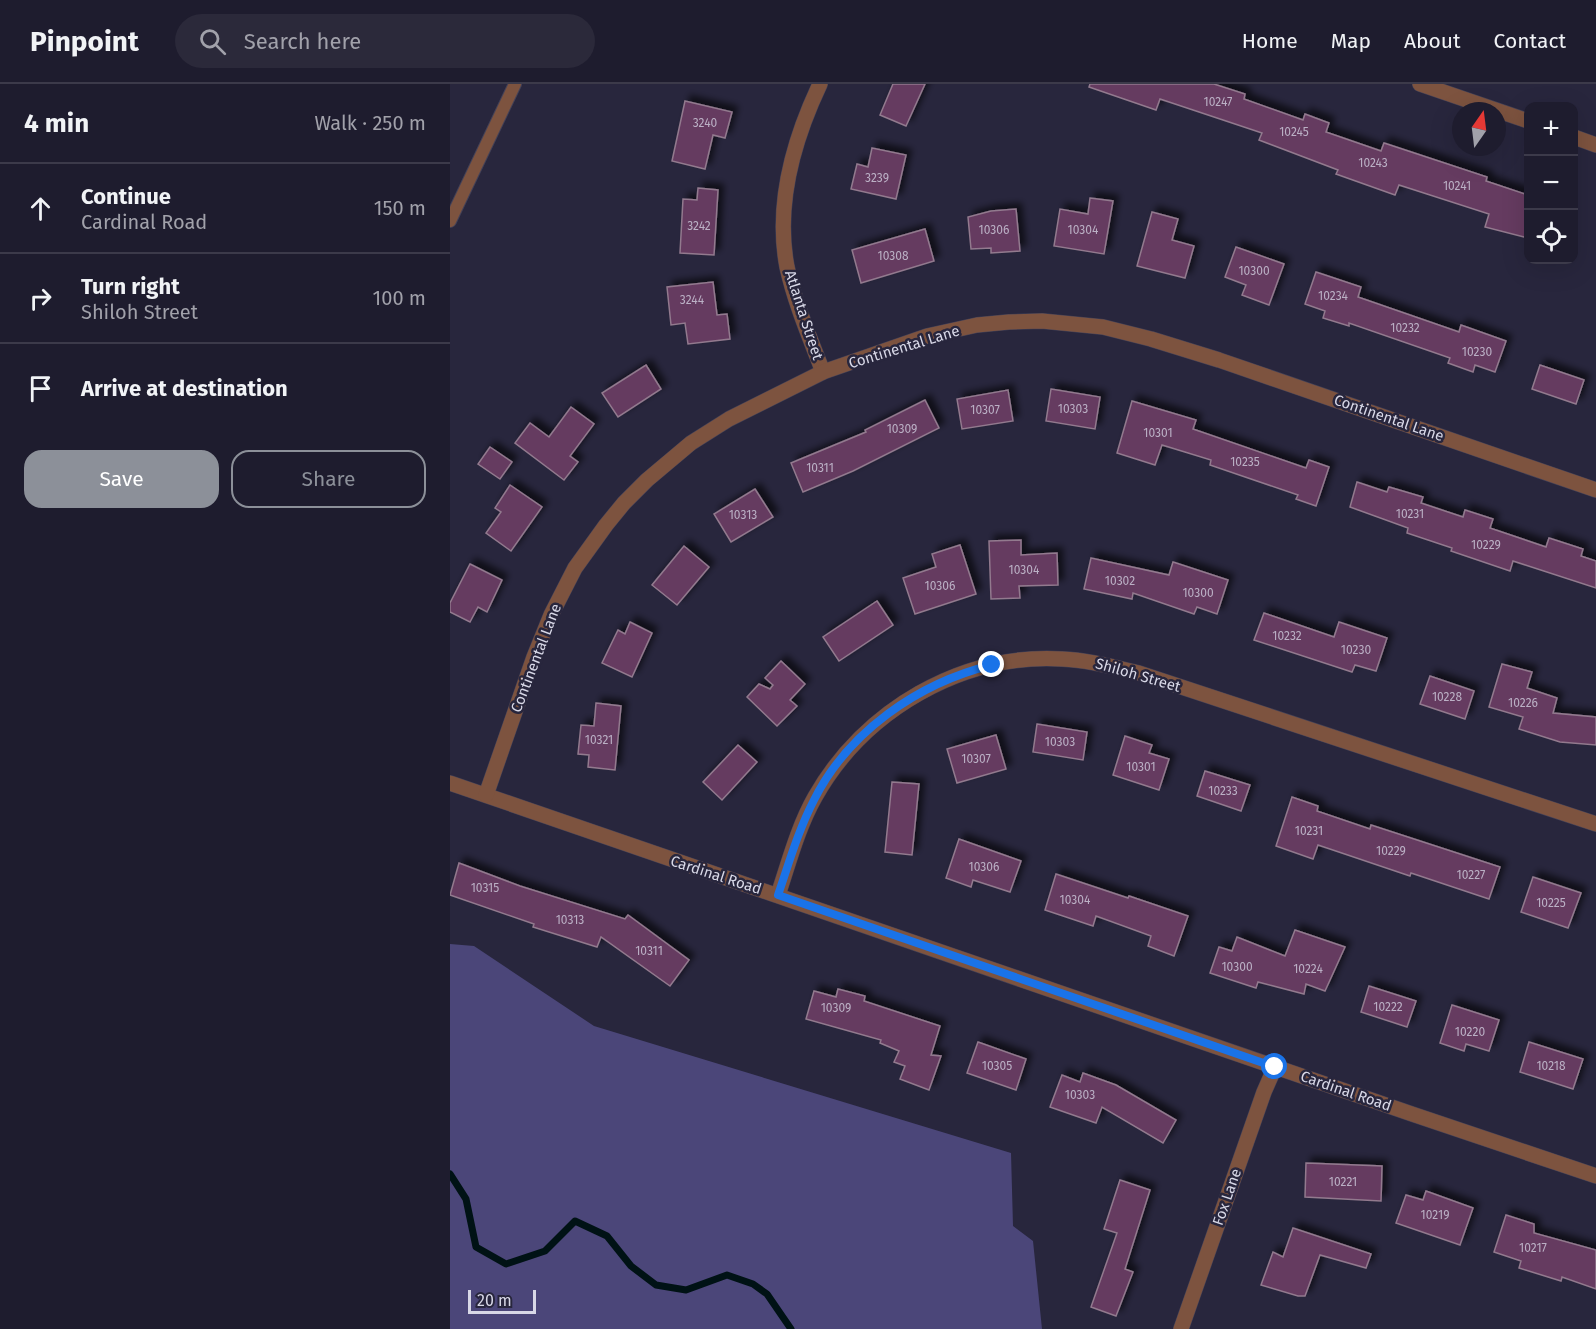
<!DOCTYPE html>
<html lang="en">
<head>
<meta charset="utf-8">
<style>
	body { margin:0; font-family:"Fira Sans",sans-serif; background:#2b293a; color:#f1f3f6 }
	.controls { position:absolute; right:18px; top:18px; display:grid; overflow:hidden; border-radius:12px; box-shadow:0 6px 24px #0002 }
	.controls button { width:54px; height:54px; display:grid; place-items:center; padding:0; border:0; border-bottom:2px solid #3c3a4a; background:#1e1c2e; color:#f1f3f6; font:30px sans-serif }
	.compass { position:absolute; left:1002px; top:18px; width:54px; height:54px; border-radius:50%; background:#1e1c2e; box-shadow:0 6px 24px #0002; rotate:14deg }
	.scale { position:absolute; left:18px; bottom:15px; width:68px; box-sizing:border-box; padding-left:6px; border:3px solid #d8d8e7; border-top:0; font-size:16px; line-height:21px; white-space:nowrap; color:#d8d8e7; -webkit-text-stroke:4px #28263d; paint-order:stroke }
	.stop { position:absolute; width:18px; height:18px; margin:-14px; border:4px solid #1a73e8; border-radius:50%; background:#fff }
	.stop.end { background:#1a73e8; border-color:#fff; box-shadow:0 2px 6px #0008 }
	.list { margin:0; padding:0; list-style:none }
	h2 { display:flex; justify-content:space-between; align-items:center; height:78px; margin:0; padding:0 24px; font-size:26px }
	h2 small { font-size:20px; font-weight:400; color:#a1a1aa }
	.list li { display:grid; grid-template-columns:39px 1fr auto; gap:18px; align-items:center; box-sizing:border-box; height:90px; padding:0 24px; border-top:2px solid #3c3a4a }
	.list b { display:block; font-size:22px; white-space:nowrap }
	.list p { margin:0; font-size:20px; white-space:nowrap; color:#a1a1aa }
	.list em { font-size:20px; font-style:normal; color:#a1a1aa }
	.actions { display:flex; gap:12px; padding:18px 24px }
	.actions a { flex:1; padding:14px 0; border:2px solid #8c9099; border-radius:18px; text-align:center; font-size:21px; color:#8c9099 }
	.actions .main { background:#8c9099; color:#fff }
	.icon { flex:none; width:33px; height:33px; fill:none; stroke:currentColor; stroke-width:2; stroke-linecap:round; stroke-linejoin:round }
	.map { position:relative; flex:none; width:1146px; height:1245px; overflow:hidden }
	header { display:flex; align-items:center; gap:36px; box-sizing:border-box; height:84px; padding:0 30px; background:#1e1c2e; border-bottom:2px solid #3c3a4a }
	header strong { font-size:28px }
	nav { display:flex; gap:33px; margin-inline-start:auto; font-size:21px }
	.search { width:420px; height:54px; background:#2b293a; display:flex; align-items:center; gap:15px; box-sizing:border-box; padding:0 21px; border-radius:33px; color:#a1a1aa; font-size:22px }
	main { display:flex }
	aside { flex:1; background:#1e1c2e }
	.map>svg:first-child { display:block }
	.forest { fill:#4b4679 }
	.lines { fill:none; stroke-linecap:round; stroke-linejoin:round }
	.stream { stroke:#001215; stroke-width:7 }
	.building { fill:#653a60; stroke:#927a8e; stroke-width:1.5; filter:url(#shadow) }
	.lane-casing { stroke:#444258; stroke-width:14 }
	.street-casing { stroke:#444258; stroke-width:16 }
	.lane { stroke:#7d533f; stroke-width:12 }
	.street { stroke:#7d533f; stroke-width:15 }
	.route { stroke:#1a73e8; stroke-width:8 }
	.labels { text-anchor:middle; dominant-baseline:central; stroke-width:5; stroke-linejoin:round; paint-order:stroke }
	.number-label { font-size:12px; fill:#bbb0c5 }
	.street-label { font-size:15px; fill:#d8d8e7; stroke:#28263d }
</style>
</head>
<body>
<header>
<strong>Pinpoint</strong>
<div class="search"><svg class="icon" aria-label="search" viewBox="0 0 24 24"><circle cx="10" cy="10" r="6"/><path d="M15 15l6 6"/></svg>Search here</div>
<nav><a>Home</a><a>Map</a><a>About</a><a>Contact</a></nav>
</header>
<main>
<aside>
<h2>4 min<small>Walk · 250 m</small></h2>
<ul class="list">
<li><svg class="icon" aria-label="ahead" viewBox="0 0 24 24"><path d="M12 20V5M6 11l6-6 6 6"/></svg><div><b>Continue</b><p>Cardinal Road</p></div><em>150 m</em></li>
<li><svg class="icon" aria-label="right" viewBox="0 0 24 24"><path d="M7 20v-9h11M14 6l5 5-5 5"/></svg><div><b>Turn right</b><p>Shiloh Street</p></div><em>100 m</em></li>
<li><svg class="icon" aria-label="arrive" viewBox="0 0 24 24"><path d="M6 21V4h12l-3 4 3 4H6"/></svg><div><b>Arrive at destination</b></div></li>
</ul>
<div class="actions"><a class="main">Save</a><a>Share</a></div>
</aside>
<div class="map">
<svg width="1146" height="1245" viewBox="0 0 1146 1245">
	<defs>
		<filter id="shadow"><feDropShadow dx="5.5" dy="-5.5" stdDeviation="3" flood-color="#0009"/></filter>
	</defs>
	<rect width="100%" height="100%" fill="#28263d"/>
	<path class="forest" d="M0,860L24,862L144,942L561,1069L563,1142L583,1157L592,1245H0Z"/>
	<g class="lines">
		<path class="stream" d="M0,1090L16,1115L26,1163L56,1180L95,1167L125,1137L157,1152L181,1182L206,1201L236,1206L277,1191L303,1200L317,1210L341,1245"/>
	</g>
	<g class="building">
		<path d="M443,0H475L456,42L430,31Z"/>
		<path d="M640,0H764L795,10L794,15L853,36L855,30L879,39L876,48L931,67L934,59L1037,93L1036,97L1078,111V154L1035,143L1039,130L949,101L945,111L886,90L888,86L809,56L812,49L710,15L706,26L639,3Z"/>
		<path d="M235,17L282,28L275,54L263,51L255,85L222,77Z"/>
		<path d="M422,64L456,71L446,115L401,105L407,80L418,83Z"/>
		<path d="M248,104L268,106L264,171L230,169L233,115L247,116Z"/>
		<path d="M640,114L663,117L654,170L604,162L610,125L638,130Z"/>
		<path d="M566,125L570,167L541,169V164L521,165L518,133L541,127Z"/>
		<path d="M702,128L728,135L722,156L744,162L735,194L687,182Z"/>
		<path d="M475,145L484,177L411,199L402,166Z"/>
		<path d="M786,163L834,180L819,221L792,211L796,201L775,193Z"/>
		<path d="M866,188L911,203L908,213L1009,248L1011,241L1056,257L1045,288L1025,281L1023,288L998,279L1000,274L899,239V242L873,234L875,227L855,220Z"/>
		<path d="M263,198L267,231L277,230L280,255L238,260L235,239L221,241L217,203Z"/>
		<path d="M196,281L211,305L168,333L152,309Z"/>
		<path d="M1090,281L1134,296L1126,320L1082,305Z"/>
		<path d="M601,305L650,313L645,345L596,337Z"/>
		<path d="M558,306L563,337L512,345L507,315Z"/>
		<path d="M475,316L489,344L403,387L353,408L341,379L416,348L415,346Z"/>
		<path d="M682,317L746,336L743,345L856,384L859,376L879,383L866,422L846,415L848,411L760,381L761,376L712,361L705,381L667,369Z"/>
		<path d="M121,323L144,340L120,372L128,378L114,396L65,359L80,339L99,353Z"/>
		<path d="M40,363L62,378L50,395L28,380Z"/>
		<path d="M907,398L937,408L939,403L973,413L971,419L1013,433L1015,426L1043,435L1040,444L1096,463L1099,454L1133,465L1131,472L1146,477V504L1063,477L1060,487L1001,467L1002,464L957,449L958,444L900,423Z"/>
		<path d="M60,401L92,423L61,467L36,449L51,428L45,424Z"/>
		<path d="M305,405L323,433L281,458L264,430Z"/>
		<path d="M571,456V471L607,469L608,501L569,502L570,514L541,515L539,457Z"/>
		<path d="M510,461L526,510L465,530L453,494L486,483L482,470Z"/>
		<path d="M234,462L259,483L227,521L202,501Z"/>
		<path d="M641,474L719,491L723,478L778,496L767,530L747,523L744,530L683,509L682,515L634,505Z"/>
		<path d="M20,480L52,496L37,528L28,523L20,538L0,528V519Z"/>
		<path d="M427,517L443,541L389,577L373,553Z"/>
		<path d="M814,529L884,553L889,538L937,554L926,587L905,581L902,588L804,556Z"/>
		<path d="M180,538L202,549L182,593L152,579L168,546L175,550Z"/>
		<path d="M331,577L355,600L340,616L347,622L327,642L297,613L309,600L320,605L323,601L315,594Z"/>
		<path d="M1052,580L1082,588L1077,604L1107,614L1103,629L1146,633V661L1110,658L1069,645L1073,633L1039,623Z"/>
		<path d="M980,592L1024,607L1015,635L970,620Z"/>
		<path d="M146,619L171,622L165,686L138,683L139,671L128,670L131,641L144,642Z"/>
		<path d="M587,640L637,648L633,676L583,668Z"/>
		<path d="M546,651L556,685L507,699L497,665Z"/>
		<path d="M675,652L702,661L699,669L719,675L709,706L663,691Z"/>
		<path d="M288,661L307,678L272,716L253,698Z"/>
		<path d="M755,687L800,701L791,727L747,712Z"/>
		<path d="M442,698L469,700L462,771L435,768Z"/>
		<path d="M842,713L868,722L867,727L920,745L921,741L1050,783L1039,815L961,789L960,792L868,761L863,775L826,762Z"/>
		<path d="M509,755L571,777L560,808L523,796L521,803L496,794Z"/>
		<path d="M9,779L70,802L175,835L178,831L239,876L220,902L151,853L147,863L83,843L84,840L0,811Z"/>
		<path d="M606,790L678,814L679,812L738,832L724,872L698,862L701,852L646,832L643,842L595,826Z"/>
		<path d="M1083,793L1131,809L1118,844L1071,828Z"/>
		<path d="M845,846L895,863L875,907L856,900L854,910L808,898L806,904L760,889L769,863L782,867L787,853L835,872Z"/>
		<path d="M919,902L966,917L957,943L911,928Z"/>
		<path d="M388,905L415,912L414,917L490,942L481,971L491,972L479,1006L450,995L455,982L444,978L449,967L430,959L431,956L356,935L364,907L386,913Z"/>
		<path d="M1002,921L1049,936L1039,967L1016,960L1014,967L990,959Z"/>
		<path d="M528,958L576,975L566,1006L517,989Z"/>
		<path d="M1079,958L1133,975L1123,1005L1070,988Z"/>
		<path d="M633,989L666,1001L726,1036L713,1059L652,1023L646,1039L600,1023L612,991L630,998Z"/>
		<path d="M856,1079L932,1082L931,1117L855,1113Z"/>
		<path d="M670,1096L700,1106L675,1185L683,1188L666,1232L641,1223L667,1149L654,1145Z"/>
		<path d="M976,1107L1023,1124L1010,1161L946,1139L956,1111L973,1116Z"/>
		<path d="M1056,1131L1084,1140V1149L1146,1166V1205L1112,1193L1111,1197L1069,1184L1071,1177L1044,1168Z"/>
		<path d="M843,1144L921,1170L916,1184L870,1171L855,1212H848L811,1201L823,1168L833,1173Z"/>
	</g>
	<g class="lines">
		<g class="lane-casing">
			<path id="lane" d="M0,137L65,0"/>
		</g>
		<g class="street-casing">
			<g id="street">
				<path d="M370,0C343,57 325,120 337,183C345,219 360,254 373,288"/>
				<path d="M970,0L1078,37"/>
				<path d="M1124,53L1146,61"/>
				<path d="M0,699L962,1030L1146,1092"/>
				<path d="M36,711L84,573L101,531L125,484L156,441L174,419L197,396L241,359L279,335L373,288L477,252L527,241L559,238L592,237L653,243L701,255L769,276L1146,406"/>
				<path d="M328,811C339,778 348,743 365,713C414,626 512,569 612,575C638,576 663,583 689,589L1146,740"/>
				<path d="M731,1245L814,1008L825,983"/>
			</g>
		</g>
		<use href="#lane" class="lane"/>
		<use href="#street" class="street"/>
	</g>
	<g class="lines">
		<path class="route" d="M542,581C468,599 398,648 364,716C348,747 339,779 328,811L825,983"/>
	</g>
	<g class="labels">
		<g class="number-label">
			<text x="768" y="18">10247</text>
			<text x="255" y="39">3240</text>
			<text x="844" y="48">10245</text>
			<text x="923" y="79">10243</text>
			<text x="427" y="94">3239</text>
			<text x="1007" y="102">10241</text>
			<text x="249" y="142">3242</text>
			<text x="544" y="146">10306</text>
			<text x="633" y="146">10304</text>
			<text x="443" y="172">10308</text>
			<text x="804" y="187">10300</text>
			<text x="883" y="212">10234</text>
			<text x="242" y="216">3244</text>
			<text x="955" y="244">10232</text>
			<text x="1027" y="268">10230</text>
			<text x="623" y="325">10303</text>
			<text x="535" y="326">10307</text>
			<text x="452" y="345">10309</text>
			<text x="708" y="349">10301</text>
			<text x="795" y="378">10235</text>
			<text x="370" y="384">10311</text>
			<text x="960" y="430">10231</text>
			<text x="293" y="431">10313</text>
			<text x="1036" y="461">10229</text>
			<text x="574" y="486">10304</text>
			<text x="670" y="497">10302</text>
			<text x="490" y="502">10306</text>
			<text x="748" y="509">10300</text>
			<text x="837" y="552">10232</text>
			<text x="906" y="566">10230</text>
			<text x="997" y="613">10228</text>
			<text x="1073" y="619">10226</text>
			<text x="149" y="656">10321</text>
			<text x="610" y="658">10303</text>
			<text x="526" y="675">10307</text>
			<text x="691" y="683">10301</text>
			<text x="773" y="707">10233</text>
			<text x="859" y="747">10231</text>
			<text x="941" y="767">10229</text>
			<text x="534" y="783">10306</text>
			<text x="1021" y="791">10227</text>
			<text x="35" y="804">10315</text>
			<text x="625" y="816">10304</text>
			<text x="1101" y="819">10225</text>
			<text x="120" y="836">10313</text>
			<text x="199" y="867">10311</text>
			<text x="787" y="883">10300</text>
			<text x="858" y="885">10224</text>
			<text x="938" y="923">10222</text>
			<text x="386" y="924">10309</text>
			<text x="1020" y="948">10220</text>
			<text x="547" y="982">10305</text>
			<text x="1101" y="982">10218</text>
			<text x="630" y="1011">10303</text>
			<text x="893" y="1098">10221</text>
			<text x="985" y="1131">10219</text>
			<text x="1083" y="1164">10217</text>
		</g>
		<g class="street-label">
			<text transform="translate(354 231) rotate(72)">Atlanta Street</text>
			<text transform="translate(454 263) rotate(-17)">Continental Lane</text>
			<text transform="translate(939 334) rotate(19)">Continental Lane</text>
			<text transform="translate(86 574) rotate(-69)">Continental Lane</text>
			<text transform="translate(688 591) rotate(16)">Shiloh Street</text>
			<text transform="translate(266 791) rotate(18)">Cardinal Road</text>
			<text transform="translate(896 1007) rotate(19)">Cardinal Road</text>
			<text transform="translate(777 1113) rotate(-71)">Fox Lane</text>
		</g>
	</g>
</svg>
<div class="controls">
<button>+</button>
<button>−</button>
<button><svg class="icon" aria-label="locate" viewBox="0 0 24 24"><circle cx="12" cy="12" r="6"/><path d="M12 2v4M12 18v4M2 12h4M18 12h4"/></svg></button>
</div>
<svg class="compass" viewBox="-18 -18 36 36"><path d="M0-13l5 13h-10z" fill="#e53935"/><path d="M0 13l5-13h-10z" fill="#a1a1aa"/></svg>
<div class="scale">20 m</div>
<div class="stop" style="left:825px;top:983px"></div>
<div class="stop end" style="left:542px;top:581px"></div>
</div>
</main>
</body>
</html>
